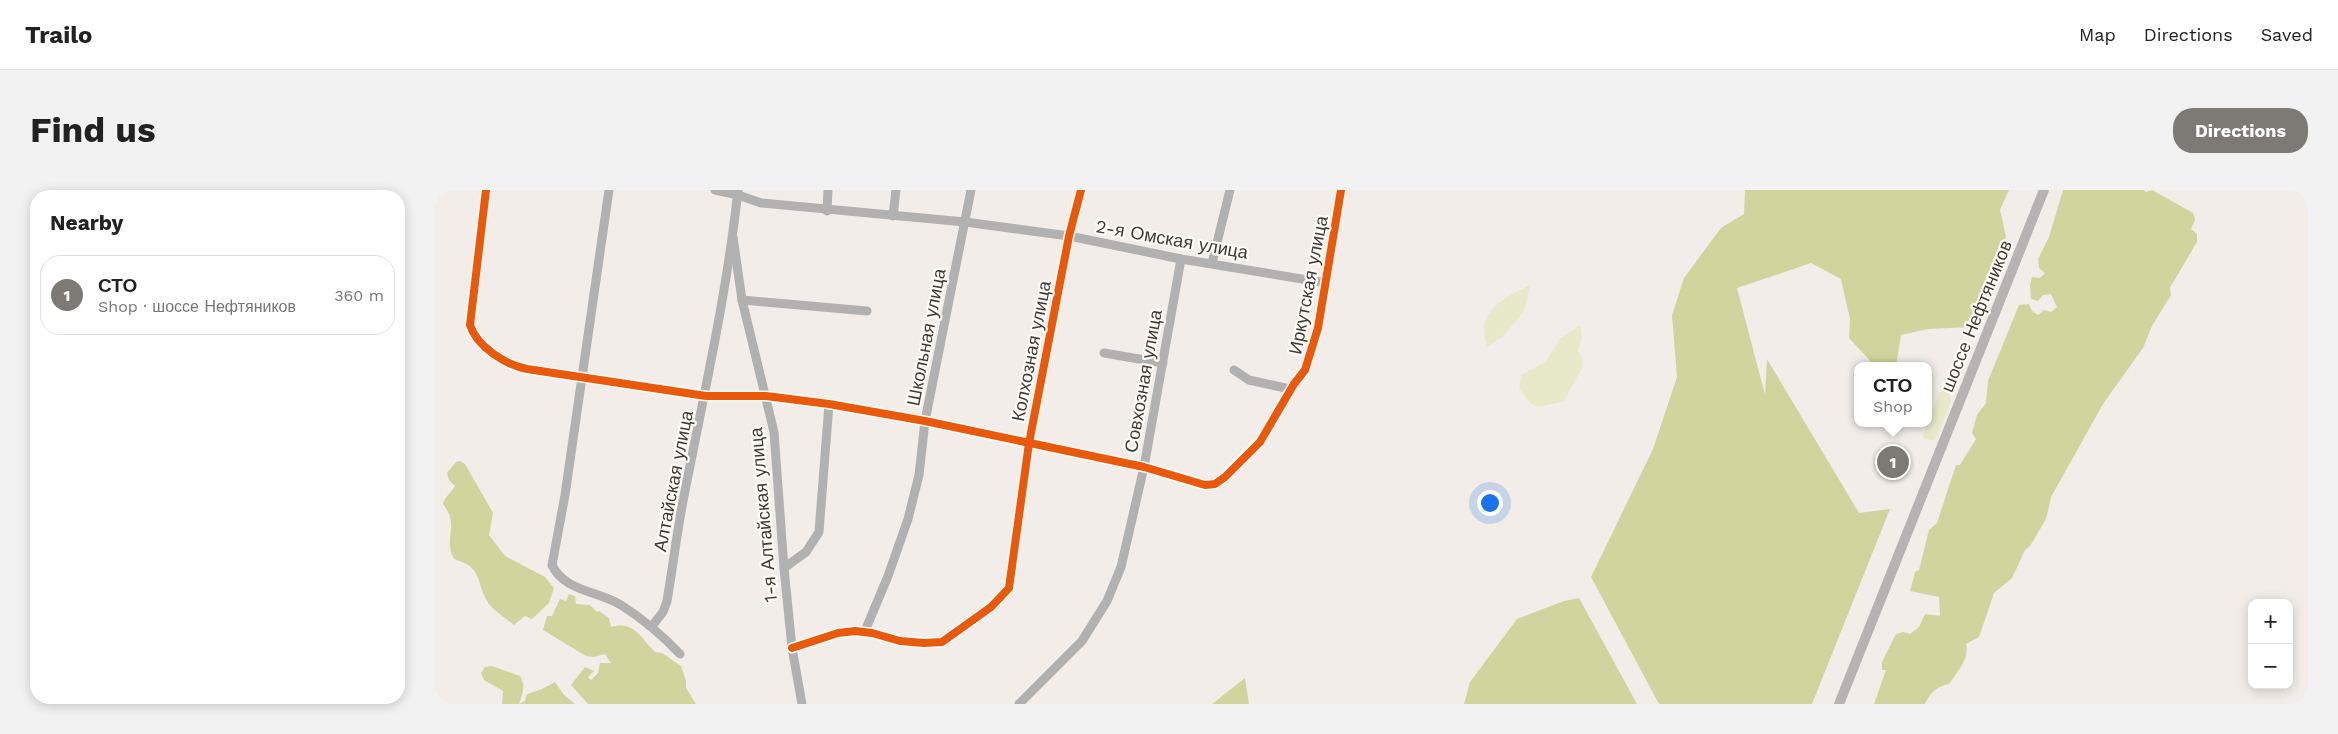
<!DOCTYPE html>
<html lang="en">
<head>
<meta charset="utf-8">
<style>
	body { margin:0; font-family:"Work Sans",sans-serif; background:#f2f2f2; color:#222 }
	.controls { position:absolute; right:15px; bottom:15px; display:grid; overflow:hidden; border-radius:10px; box-shadow:0 2px 12px #0003 }
	.controls button { width:45px; height:45px; display:grid; place-items:center; padding:0; border:0; border-bottom:1px solid #e0e0e0; background:#fff; color:#222; font:25px sans-serif }
	.you { position:absolute; left:1054px; top:312px; width:18px; height:18px; margin:-12px; border:4px solid #fff; border-radius:50%; background:#1a73e8; box-shadow:0 0 0 8px #1a73e833 }
	.badge { display:grid; place-items:center; width:32px; height:32px; border-radius:50%; background:#7d7975; color:#fff; font-size:16px; font-weight:700 }
	.pin { position:absolute; translate:-50% -50%; border:2px solid #fff; box-shadow:0 1px 5px #0006 }
	.popup { position:absolute; left:1419px; top:172px; width:78px; height:65px; box-sizing:border-box; display:grid; place-content:center; border-radius:10px; background:#fff; filter:drop-shadow(0 1px 4px #0005); font-size:16px; white-space:nowrap; color:#767676 }
	.popup b { font-size:19px; color:#222 }
	.popup::after { content:''; position:absolute; left:50%; top:100%; margin-left:-10px; border:10px solid transparent; border-top-color:#fff }
	.list { margin:0; padding:0; list-style:none }
	h2 { display:flex; justify-content:space-between; align-items:center; height:65px; margin:0; padding:0 20px; font-size:21px }
	h2 small { font-size:16px; font-weight:400; color:#767676 }
	.list li { display:grid; grid-template-columns:32px 1fr auto; gap:15px; align-items:center; box-sizing:border-box; height:80px; margin:0 10px 10px; padding:0 10px; border:1px solid #e0e0e0; border-radius:20px }
	.list b { display:block; font-size:19px; white-space:nowrap }
	.list p { margin:0; font-size:16px; white-space:nowrap; color:#767676 }
	.list em { font-size:16px; font-style:normal; color:#767676 }
	.map { position:relative; flex:none; width:1873px; height:514px; overflow:hidden; border-radius:20px }
	header { display:flex; align-items:center; gap:30px; box-sizing:border-box; height:70px; padding:0 25px; background:#fff; border-bottom:1px solid #e0e0e0 }
	header strong { font-size:24px }
	nav { display:flex; gap:28px; margin-inline-start:auto; font-size:18px }
	.intro { display:flex; align-items:center; justify-content:space-between; box-sizing:border-box; height:120px; padding:0 30px }
	h1 { margin:0; font-size:35px }
	.button { padding:12px 22px; border-radius:20px; background:#7d7975; color:#fff; font-size:18px; font-weight:700 }
	main { display:flex; gap:30px; padding:0 30px }
	aside { flex:1; background:#fff; border-radius:20px; box-shadow:0 2px 12px #0003 }
	.map>svg:first-child { display:block }
	.green { fill:#e8e9c8 }
	.forest { fill:#d2d49d }
	.lines { fill:none; stroke-linecap:round; stroke-linejoin:round }
	.minor { stroke:#b2b1b1; stroke-width:9 }
	.major { stroke:#b6b3b2; stroke-width:10 }
	.cycleway-casing { stroke:#fffbf7; stroke-width:11 }
	.cycleway { stroke:#e8590c; stroke-width:8 }
	.labels { text-anchor:middle; dominant-baseline:central; stroke-width:4.5; stroke-linejoin:round; paint-order:stroke }
	.street-label { font-size:18px; fill:#3e3a37; stroke:#fffbf7 }
</style>
</head>
<body>
<header>
<strong>Trailo</strong>
<nav><a>Map</a><a>Directions</a><a>Saved</a></nav>
</header>
<div class="intro"><h1>Find us</h1><a class="button">Directions</a></div>
<main>
<aside>
<h2>Nearby<small></small></h2>
<ul class="list">
<li><span class="badge">1</span><div><b>СТО</b><p>Shop · шоссе Нефтяников</p></div><em>360 m</em></li>
</ul>
</aside>
<div class="map">
<svg width="1873" height="514" viewBox="0 0 1873 514">
	<rect width="100%" height="100%" fill="#f2ede8"/>
	<g class="green">
		<path d="M1095,95L1089,122L1068,146L1052,157C1051,151 1049,144 1049,137C1051,116 1078,103 1095,95Z"/>
		<path d="M1145,135L1147,148L1143,161L1148,168L1147,178L1128,212C1100,215 1103,225 1084,198L1087,185L1111,171L1124,149Z"/>
		<path d="M1508,199L1514,201L1516,212L1502,247L1499,250L1489,249L1488,245L1505,202Z"/>
	</g>
	<g class="forest">
		<path d="M1310,0H1574L1565,20L1571,47L1536,137L1493,139L1466,145L1461,176H1440L1414,148L1415,129L1406,89L1376,73L1302,98L1330,205L1332,169L1424,323L1455,319L1377,514H1224L1156,387L1218,259L1242,187L1237,125L1249,88L1286,38L1309,24Z"/>
		<path d="M1628,0H1708L1711,2L1717,0L1758,23L1760,30L1756,39L1762,44V52L1739,91L1735,97L1736,105L1717,136L1708,158L1668,214L1616,307L1611,329L1595,356L1590,360L1577,388L1559,403L1544,447L1531,454C1535,468 1522,482 1514,494C1502,496 1495,503 1490,514H1439L1451,480H1447V472L1461,444L1468,442L1475,444L1484,437L1490,424L1505,426L1504,407L1475,401L1480,382L1484,380L1494,340L1502,333L1521,275H1525L1541,249L1537,243L1542,225L1551,213L1553,191L1584,115L1594,114L1597,121L1603,125L1609,120L1616,122L1622,117L1616,104L1608,105L1603,111L1596,109L1595,95L1597,87L1605,88L1610,83L1604,78L1603,69L1614,47Z"/>
		<path d="M25,271L30,274L58,323L54,345L70,366L110,387L119,398L114,413L97,429L90,426L79,435C71,428 57,420 52,411C40,389 48,378 19,369C7,347 26,338 8,314C10,306 16,303 20,296L14,290L12,283L21,272Z"/>
		<path d="M134,404L140,406L141,414L155,415L162,422L164,421L174,428L176,437C199,430 206,448 220,462L227,463L246,476L251,491V498L261,514H153L136,495L150,477L159,481L153,487L156,490L163,483L165,473H176L170,464L159,467L151,466L108,440L112,426H117L125,409L131,411Z"/>
		<path d="M1144,408L1202,514H1029L1035,492L1082,429L1129,411Z"/>
		<path d="M57,476L85,486C91,497 88,503 84,514H67L68,501L49,490L46,483L50,477Z"/>
		<path d="M810,488L814,514H777Z"/>
		<path d="M120,492L129,505L140,514H84L90,511L92,504L107,499Z"/>
	</g>
	<g class="lines">
		<g class="minor">
			<path d="M51,0L35,135C42,157 71,175 92,179L271,206H331L394,214L490,231L709,277L770,295L780,294L790,287L825,252L859,194L870,180L883,138L906,0"/>
			<path d="M174,0L130,305L117,375C129,401 163,401 186,415C208,429 227,445 245,464"/>
			<path d="M280,0L303,5L326,13L530,32L634,46L746,69L891,93"/>
			<path d="M392,21L393,0"/>
			<path d="M458,26L461,0"/>
			<path d="M298,47L307,110L339,242L349,378L357,458L367,514"/>
			<path d="M777,73L795,0"/>
			<path d="M307,110L432,121"/>
			<path d="M669,163L728,173"/>
			<path d="M799,180L814,190L855,199"/>
			<path d="M349,378L371,362L384,342L394,214"/>
			<path d="M217,436L228,422L232,411C238,376 242,341 249,306C269,204 292,103 303,0"/>
			<path d="M430,441L453,386L473,329L484,285L490,231L536,0"/>
			<path d="M357,458L403,443L420,441L437,443L465,451L489,453L507,452L556,417L574,398L594,253L634,46L646,0"/>
			<path d="M584,514L647,451L672,411L686,377L709,277L746,69"/>
		</g>
		<path class="major" d="M1404,514L1609,0"/>
		<g class="cycleway-casing">
			<g id="cycleway">
				<path d="M51,0L35,135C42,157 71,175 92,179L271,206H331L394,214L490,231L709,277L770,295L780,294L790,287L825,252L859,194L870,180L883,138L906,0"/>
				<path d="M357,458L403,443L420,441L437,443L465,451L489,453L507,452L556,417L574,398L594,253L634,46L646,0"/>
			</g>
		</g>
		<use href="#cycleway" class="cycleway"/>
	</g>
	<g class="labels">
		<g class="street-label">
			<text transform="translate(737 49) rotate(10)">2-я Омская улица</text>
			<text transform="translate(873 95) rotate(-79)">Иркутская улица</text>
			<text transform="translate(1541 126) rotate(-68)">шоссе Нефтяников</text>
			<text transform="translate(491 147) rotate(-79)">Школьная улица</text>
			<text transform="translate(596 161) rotate(-79)">Колхозная улица</text>
			<text transform="translate(708 191) rotate(-80)">Совхозная улица</text>
			<text transform="translate(238 291) rotate(-79)">Алтайская улица</text>
			<text transform="translate(328 325) rotate(-95)">1-я Алтайская улица</text>
		</g>
	</g>
</svg>
<div class="controls">
<button>+</button>
<button>−</button>
</div>
<div class="you"></div>
<div class="pin badge" style="left:1458px;top:272px">1</div>
<div class="popup"><b>СТО</b>Shop</div>
</div>
</main>
</body>
</html>
